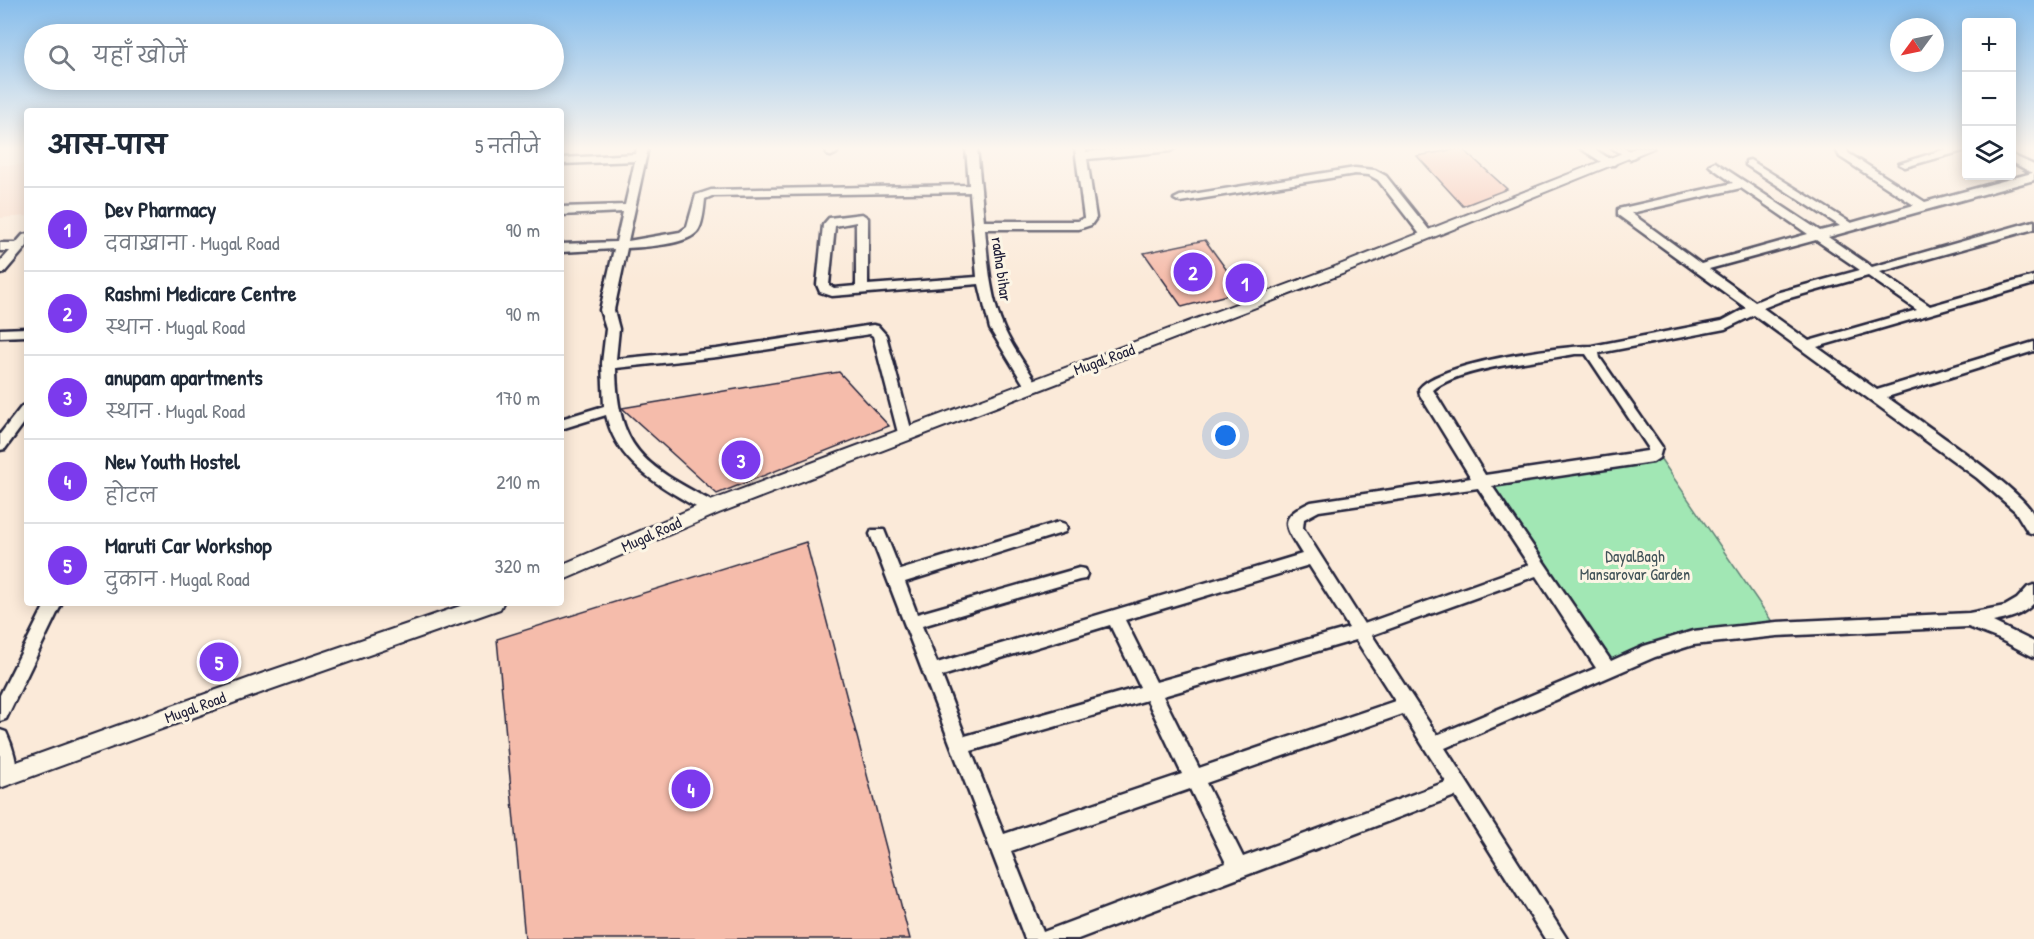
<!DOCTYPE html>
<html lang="hi">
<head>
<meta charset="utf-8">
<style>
	body { margin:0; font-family:"Patrick Hand","Playpen Sans Deva",sans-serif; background:#f2f2f3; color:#1f2937 }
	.controls { position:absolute; right:18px; top:18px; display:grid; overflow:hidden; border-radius:6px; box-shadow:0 3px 15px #0003 }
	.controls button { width:54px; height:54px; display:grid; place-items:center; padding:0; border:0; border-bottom:2px solid #e0e1e3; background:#fff; color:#1f2937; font:30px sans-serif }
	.compass { position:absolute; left:1890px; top:18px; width:54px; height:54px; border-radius:50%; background:#fff; box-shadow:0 3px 15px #0003; rotate:237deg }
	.you { position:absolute; left:1226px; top:436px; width:21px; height:21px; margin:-15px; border:4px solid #fff; border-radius:50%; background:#1a73e8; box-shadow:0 0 0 9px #1a73e833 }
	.badge { display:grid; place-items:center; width:39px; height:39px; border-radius:50%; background:#7c3aed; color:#fff; font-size:20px; font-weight:700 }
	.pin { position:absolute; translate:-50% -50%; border:3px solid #fff; box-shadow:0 2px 6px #0006 }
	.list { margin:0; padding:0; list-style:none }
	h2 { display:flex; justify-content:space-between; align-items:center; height:78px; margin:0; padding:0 24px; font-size:26px }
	h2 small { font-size:20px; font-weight:400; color:#747a83 }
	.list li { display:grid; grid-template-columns:39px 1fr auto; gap:18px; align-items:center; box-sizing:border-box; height:84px; padding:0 24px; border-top:2px solid #e0e1e3 }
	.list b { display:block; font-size:22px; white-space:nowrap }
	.list p { margin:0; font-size:20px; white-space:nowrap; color:#747a83 }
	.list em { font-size:20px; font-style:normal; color:#747a83 }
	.icon { flex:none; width:33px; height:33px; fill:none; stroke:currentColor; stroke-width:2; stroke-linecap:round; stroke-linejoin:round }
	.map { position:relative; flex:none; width:2034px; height:939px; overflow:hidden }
	.search { position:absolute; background:#fff; box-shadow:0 3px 15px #0003; left:24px; top:24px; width:540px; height:66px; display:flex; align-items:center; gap:15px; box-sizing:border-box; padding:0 21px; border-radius:33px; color:#747a83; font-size:22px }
	.panel { position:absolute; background:#fff; box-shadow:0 3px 15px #0003; left:24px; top:108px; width:540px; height:498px; border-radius:6px }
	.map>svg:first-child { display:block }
	.built { fill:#f9dccb }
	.green { fill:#a1e7b4; stroke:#628478; stroke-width:1.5 }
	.building { fill:#f5bcab; stroke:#22223b; stroke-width:1.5 }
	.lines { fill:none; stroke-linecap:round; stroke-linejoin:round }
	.minor-casing { stroke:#22223b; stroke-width:5 }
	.tertiary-casing { stroke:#22223b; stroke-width:4 }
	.minor { fill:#fcf5e5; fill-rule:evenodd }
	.tertiary { fill:#fcf5e5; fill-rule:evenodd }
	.labels { text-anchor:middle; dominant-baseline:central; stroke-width:6; stroke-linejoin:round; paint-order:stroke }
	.street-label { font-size:16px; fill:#22223b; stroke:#fcf5e5 }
	.park-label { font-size:16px; fill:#425359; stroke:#fcf5e5 }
</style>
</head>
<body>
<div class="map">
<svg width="2034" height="939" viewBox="0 0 2034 939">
	<rect width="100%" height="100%" fill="#fbead9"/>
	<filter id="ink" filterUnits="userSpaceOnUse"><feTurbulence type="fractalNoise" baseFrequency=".0167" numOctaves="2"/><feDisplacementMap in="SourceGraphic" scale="12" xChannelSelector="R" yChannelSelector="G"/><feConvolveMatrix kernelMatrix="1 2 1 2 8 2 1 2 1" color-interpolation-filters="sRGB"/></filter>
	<g filter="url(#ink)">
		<path class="built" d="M0,165H27V216L0,218Z"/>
		<path class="green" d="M1656,452L1777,629L1683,640L1608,671L1481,481Z"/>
		<g class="building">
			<path d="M1462,148L1507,189L1463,206L1417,156Z"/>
			<path d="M1205,240L1242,291L1182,307L1144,253Z"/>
			<path d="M839,372L889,426L717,494L622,408Z"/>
			<path d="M806,542L910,939H525L497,639Z"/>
		</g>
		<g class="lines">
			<g class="minor-casing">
				<g id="minor">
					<path d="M637,148H648L628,241L680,232L687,227L696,195L711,190L969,185L966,148H977L984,221H1078L1084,218L1075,148H1086V152L1129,148H1175L1170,151L1087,159L1096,218L1091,225L1079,229H985C988,262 990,298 1004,329C1013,349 1027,367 1038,385L1031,390L1026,388L990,329L979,284L832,296L820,292L817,285L823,225L829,218L862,214L868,218V285L977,277L970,192L712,196L705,199C704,208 703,225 697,232C685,245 644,247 627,248L614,310L619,329L616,359L717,349L873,325L878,326L886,335L912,433L905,438L898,433L873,336L870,334L717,357L616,368C617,454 648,466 717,504L720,508L717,512L712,514C700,510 689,503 679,497C645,477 615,455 606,415L561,429V419L604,406L602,363L606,329L600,310L614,249L561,252V244L616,242L623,212L561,215V207L625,205L635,161L561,164V158L636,154ZM856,222V286L834,288L829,285L835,226Z"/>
					<path d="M826,148H837V153L831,156L827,155Z"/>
					<path d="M1580,148H1593L1616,163L1614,165H1606Z"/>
					<path d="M1612,148H1625L1636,156L1630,159Z"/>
					<path d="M1835,148H1846L1848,153L1925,202L2032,173L2012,162V155L2034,165V180L1828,237L1872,267L2034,221V229L1880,272L1930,306L2034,276V284L1817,347L1877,390L2034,342V351L1887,397C1912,416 2027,492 2034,516C2034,521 2034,529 2034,534L2028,532L2015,511L1977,478L1754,315L1725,329L1599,353L1600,358L1662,447L1659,458L1653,462L1492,486L1611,661L1644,646L1693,631L1777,622L1969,613L2005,606L2017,599L2028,587L2034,585V603C2023,615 2009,619 1993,622L2034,642V657L1999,639L1968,627L1777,636L1693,645L1655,657L1445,748L1567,939H1545L1455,796L1078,939H1025L870,534L872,530H884L900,570L1059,522L1065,524L1067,528L1065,532L905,582L917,614L1079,568L1085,569L1087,574L1085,579L1079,580L922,626L937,663L1302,554C1284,525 1277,518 1311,502L1471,478L1420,395L1419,389C1437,363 1559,346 1592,346L1722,321L1746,308L1618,215V209L1733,183L1711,167L1709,165L1715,162L1820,231L1840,226L1746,165V161L1750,160L1851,223L1914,205L1840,157ZM1741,188L1808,234L1701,264L1631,213ZM1816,240L1860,270L1776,293L1755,302L1709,269ZM1868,276L1917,310L1809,341L1763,308L1786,299ZM1575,354H1586L1648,447L1647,451L1485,475L1433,390C1460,367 1539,361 1575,354ZM1478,488L1529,565L1364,624L1303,528L1304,519L1319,511ZM1309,565L1349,628L1156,682L1125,620ZM1536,576L1596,668L1437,735L1372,635ZM1110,625L1140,687L965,736L942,676ZM1356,640L1395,701L1199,768L1163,696ZM1147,700L1182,774L1004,834L971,751ZM1403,714L1446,782L1243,857L1206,783ZM1190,789L1226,863L1043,932L1011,851Z"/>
					<path d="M1949,148H1966V150L1905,167L1899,164Z"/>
					<path d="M1355,168L1375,170L1386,176L1430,231V237H1422L1378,180L1369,175L1355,174L1180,202L1174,199L1180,196Z"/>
					<path d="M27,234V246L4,273L0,274V262L10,251H0V243H16L23,235Z"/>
					<path d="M27,328V336L0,337V329Z"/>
					<path d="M27,404V419L5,449L0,450V434L22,406Z"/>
					<path d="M46,603H62L6,719L0,721V695Z"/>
					<path d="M0,730L6,732C12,744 20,769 15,781L8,784L0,778Z"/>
				</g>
			</g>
			<g class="tertiary-casing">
				<g id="tertiary">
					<path d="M1635,148H1654L1342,274L719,513L561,581V565L705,503L1332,268Z"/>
					<path d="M469,603H503L500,609L266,691L0,788V768L261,674Z"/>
				</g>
			</g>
			<use href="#minor" class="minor"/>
			<use href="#tertiary" class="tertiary"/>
		</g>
	</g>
	<linearGradient id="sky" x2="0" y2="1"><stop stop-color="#86bdec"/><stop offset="0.53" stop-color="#fdf6ee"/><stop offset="1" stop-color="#fdf6ee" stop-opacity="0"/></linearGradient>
	<rect width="2034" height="280" fill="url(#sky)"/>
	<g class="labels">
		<g class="street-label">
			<text transform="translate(1002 269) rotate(82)">radha bihar</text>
			<text transform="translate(1104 359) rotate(-20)">Mugal Road</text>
			<text transform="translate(651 534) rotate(-24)">Mugal Road</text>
			<text transform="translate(195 707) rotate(-20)">Mugal Road</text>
		</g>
		<g class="park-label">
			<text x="1635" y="556">DayalBagh<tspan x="1635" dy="18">Mansarovar Garden</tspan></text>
		</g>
	</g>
</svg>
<div class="controls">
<button>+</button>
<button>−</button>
<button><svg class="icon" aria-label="layers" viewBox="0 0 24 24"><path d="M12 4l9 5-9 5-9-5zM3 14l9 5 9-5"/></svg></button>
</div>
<svg class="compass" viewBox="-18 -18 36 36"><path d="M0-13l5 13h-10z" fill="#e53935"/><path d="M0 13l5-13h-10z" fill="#747a83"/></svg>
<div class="you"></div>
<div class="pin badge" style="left:1245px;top:283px">1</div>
<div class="pin badge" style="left:1193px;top:272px">2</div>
<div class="pin badge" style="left:741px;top:460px">3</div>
<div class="pin badge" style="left:691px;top:789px">4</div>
<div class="pin badge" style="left:219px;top:662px">5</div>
<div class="search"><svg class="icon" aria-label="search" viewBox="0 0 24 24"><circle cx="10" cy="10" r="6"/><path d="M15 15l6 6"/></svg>यहाँ खोजें</div>
<section class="panel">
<h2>आस-पास<small>5 नतीजे</small></h2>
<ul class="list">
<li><span class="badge">1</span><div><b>Dev Pharmacy</b><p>दवाख़ाना · Mugal Road</p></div><em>90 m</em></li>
<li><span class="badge">2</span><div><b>Rashmi Medicare Centre</b><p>स्थान · Mugal Road</p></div><em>90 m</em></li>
<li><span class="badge">3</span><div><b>anupam apartments</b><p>स्थान · Mugal Road</p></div><em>170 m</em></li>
<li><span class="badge">4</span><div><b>New Youth Hostel</b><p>होटल</p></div><em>210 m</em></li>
<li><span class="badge">5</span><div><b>Maruti Car Workshop</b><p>दुकान · Mugal Road</p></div><em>320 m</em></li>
</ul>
</section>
</div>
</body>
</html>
